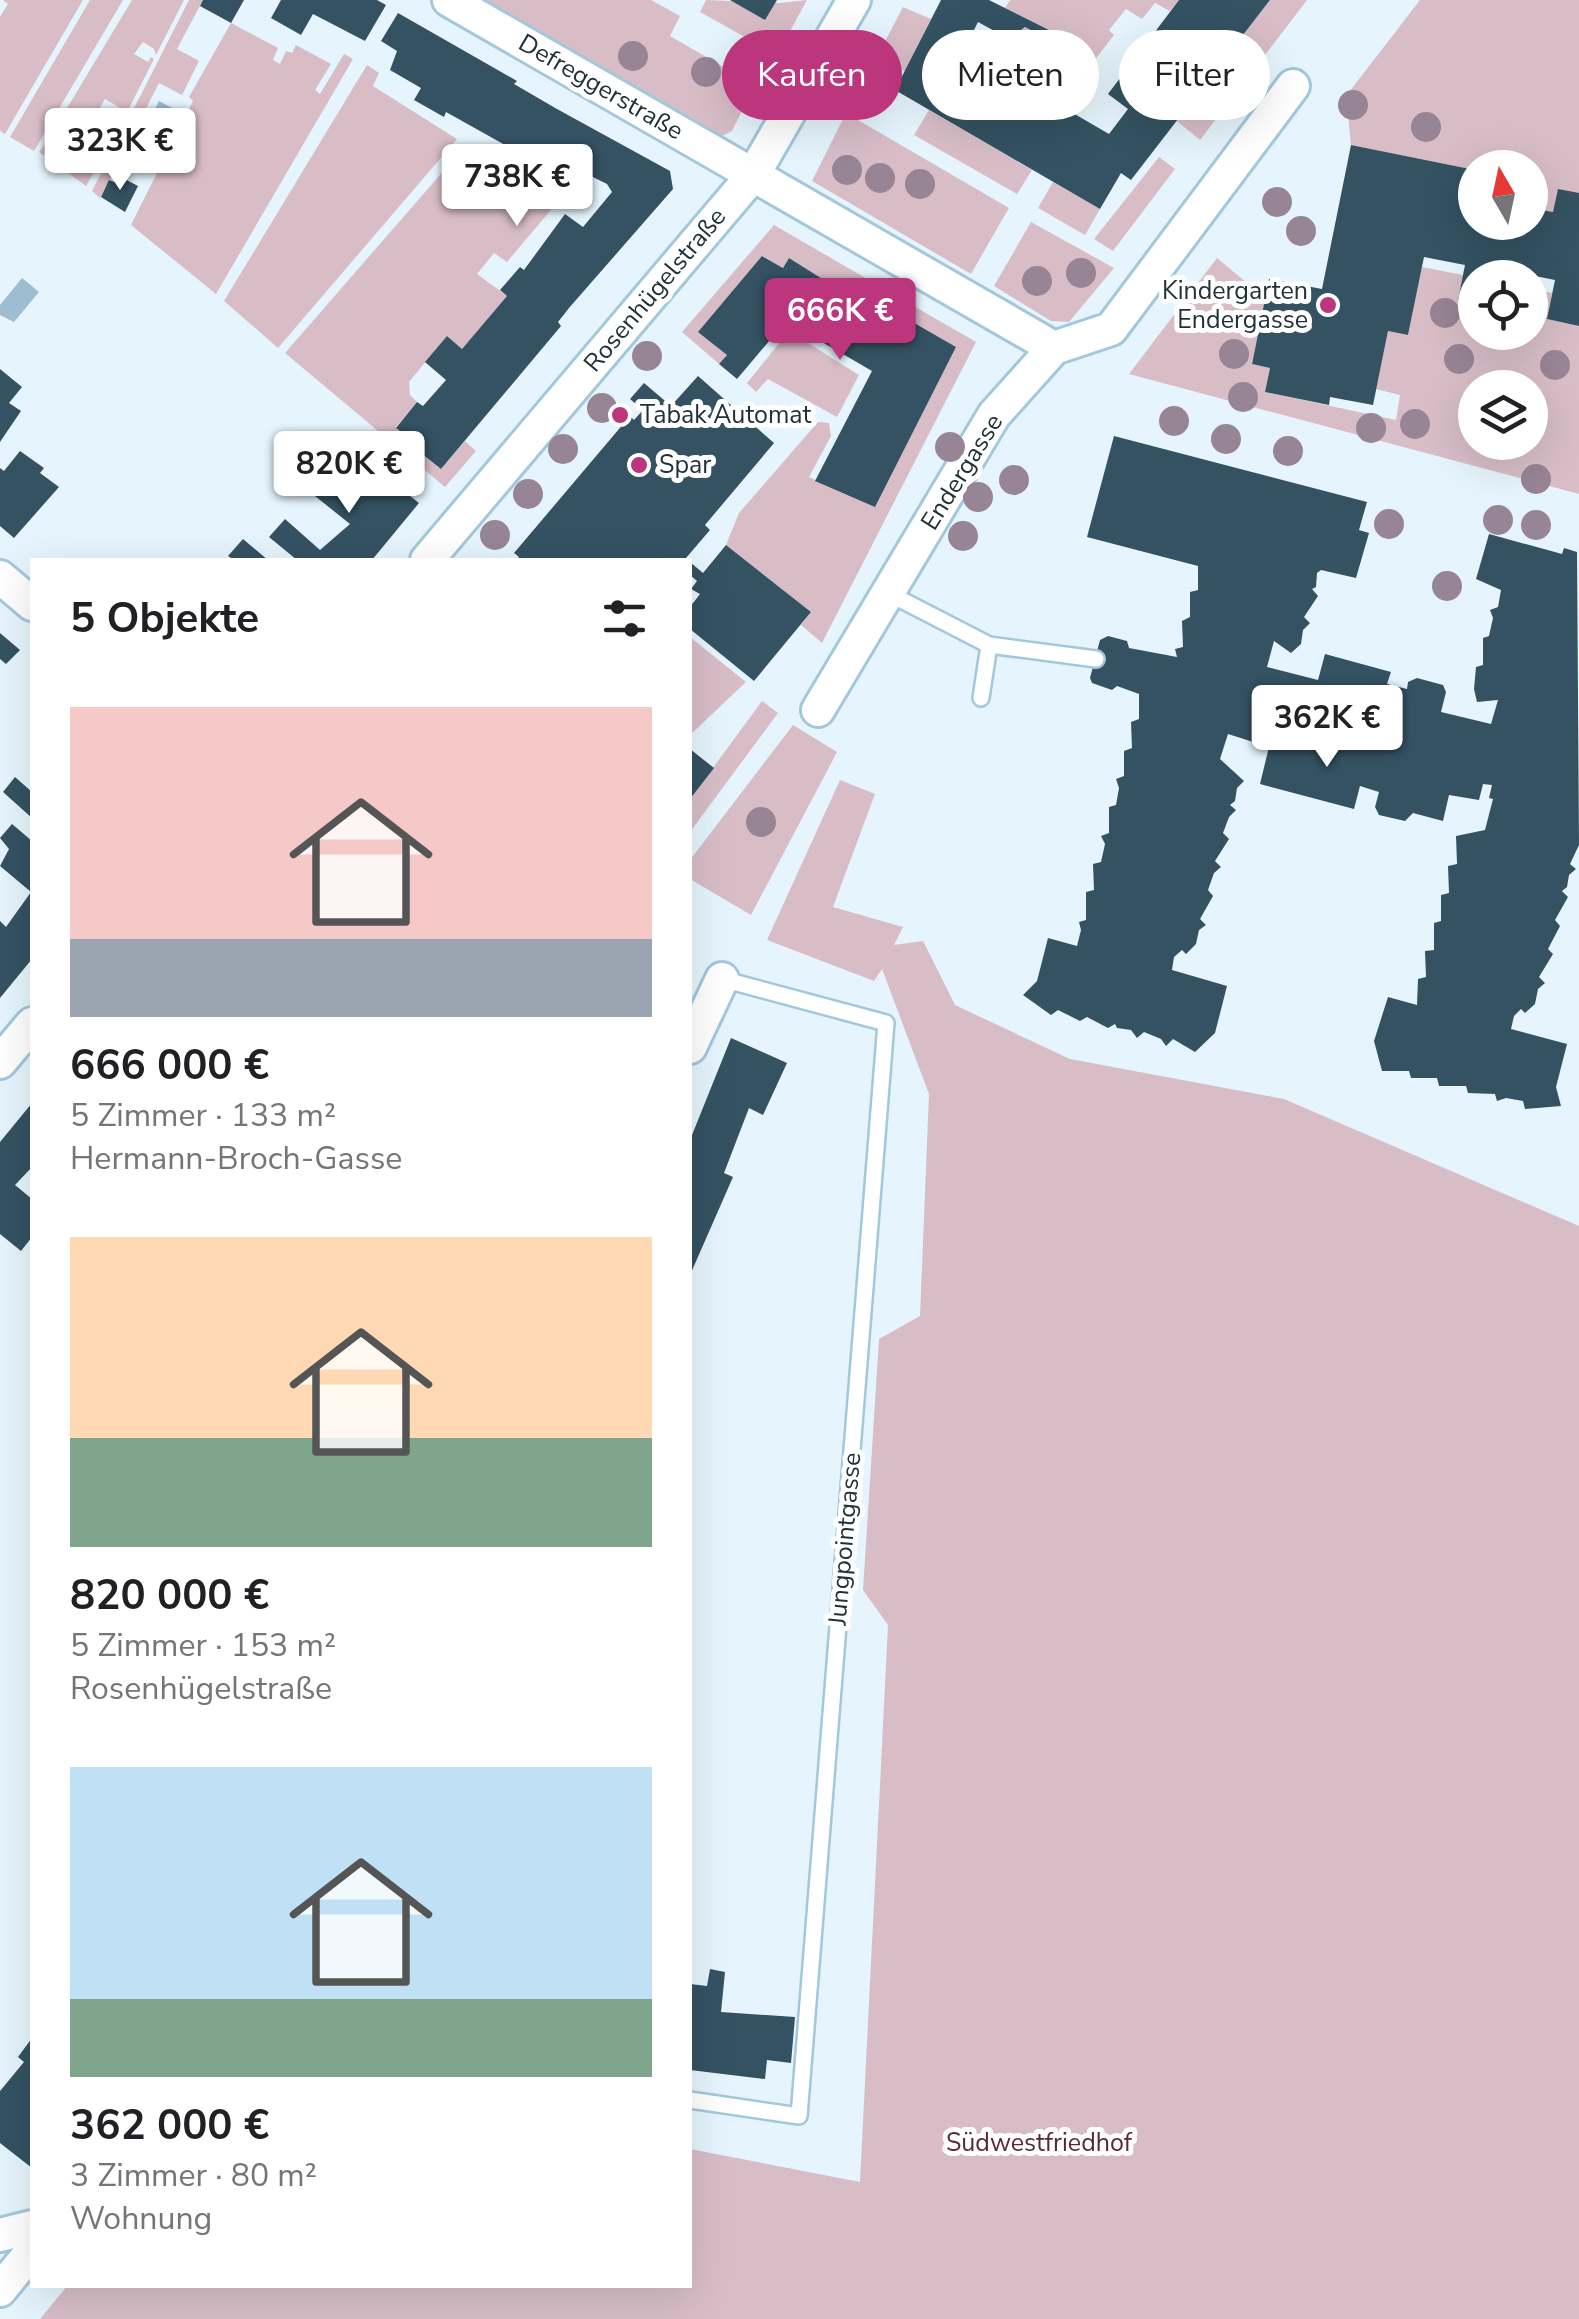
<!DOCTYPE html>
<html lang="de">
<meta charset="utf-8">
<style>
:root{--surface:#fff;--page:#f6f6f6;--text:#202124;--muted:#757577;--accent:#bb367c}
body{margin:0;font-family:"Nunito Sans",sans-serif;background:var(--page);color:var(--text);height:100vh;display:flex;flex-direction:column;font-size:38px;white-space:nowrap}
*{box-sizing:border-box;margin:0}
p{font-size:32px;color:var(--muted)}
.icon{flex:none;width:55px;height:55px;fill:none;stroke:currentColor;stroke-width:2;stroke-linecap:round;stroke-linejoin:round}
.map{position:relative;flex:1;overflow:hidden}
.drawer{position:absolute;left:30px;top:558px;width:662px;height:1730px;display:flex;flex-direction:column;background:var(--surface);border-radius:0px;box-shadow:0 10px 40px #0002}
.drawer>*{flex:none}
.guide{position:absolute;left:722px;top:30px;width:705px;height:90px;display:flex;gap:20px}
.needle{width:65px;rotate:351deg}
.fabs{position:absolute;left:1458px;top:150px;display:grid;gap:20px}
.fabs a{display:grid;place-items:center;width:90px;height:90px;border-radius:50%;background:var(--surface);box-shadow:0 10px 40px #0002;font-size:50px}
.price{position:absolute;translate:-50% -85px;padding:0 22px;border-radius:10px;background:#fff;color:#222;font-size:32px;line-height:65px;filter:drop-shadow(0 2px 5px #0008)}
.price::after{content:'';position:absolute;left:50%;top:60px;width:30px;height:22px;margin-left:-15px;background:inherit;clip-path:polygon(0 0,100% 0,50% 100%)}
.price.current{background:var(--accent);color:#fff}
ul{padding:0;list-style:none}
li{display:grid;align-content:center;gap:20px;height:530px;padding:0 40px}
li span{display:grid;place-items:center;height:310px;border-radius:0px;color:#555}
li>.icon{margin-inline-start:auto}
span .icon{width:180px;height:180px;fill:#fffc;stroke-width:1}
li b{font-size:42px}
h2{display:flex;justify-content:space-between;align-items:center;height:120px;padding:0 40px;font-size:42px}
.pill{padding:0 35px;border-radius:45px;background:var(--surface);box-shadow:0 10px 40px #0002;font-size:35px;line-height:90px}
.pill.current{background:var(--accent);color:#fff}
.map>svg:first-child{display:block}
</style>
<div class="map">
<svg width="1579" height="2319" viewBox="0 0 1579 2319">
<rect width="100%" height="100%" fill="#e6f5fd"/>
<path fill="#d8bdc7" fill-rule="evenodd" d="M3,0H83L5,134L0,131V17L8,4Z
M90,0H123L34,151L10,137Z
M132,0H184L156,55L154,49L143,42L134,54L148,62L151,57L154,59L127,112L105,99L98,111L107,118L113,110L125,118L86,186L39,152L45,144L67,157L76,142L55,128Z
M189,0H203L177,49L199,61L182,95L159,83L100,198L92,191Z
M476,0H651L680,16L670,36L755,85L732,131L716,139Z
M706,0L779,3L807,0L777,55L700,12Z
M1010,0H1179L1170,11L1155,3L1142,19L1126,9L1109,30L1114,35L1080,79L1072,80L1007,42L1025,27L1049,39L1053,32L1005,8Z
M1270,0H1307L1200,140L1177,121Z
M1420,0H1579V193L1553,212L1530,208V168L1475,170L1351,145L1346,96Z
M903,7L931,19L905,71L877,57Z
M231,23L278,48L273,60L280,64L286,51L292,53L296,45L331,64L315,90L320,94L344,54L353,59L216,294L131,225L193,101L189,97Z
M367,65L379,73L373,86L457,139L278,348L224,301Z
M929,110L1032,170L1017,194L914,135Z
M846,113L1009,208L971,274L812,181Z
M466,145L554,195L555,205L507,262L494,253L477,274L507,296L462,349L447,336L409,382L410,395L417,402L396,427L407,436V443L441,469L465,441L476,451L445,487L285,353Z
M1159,157L1175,169L1113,251L1094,239Z
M1053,182L1100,209L1085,235L1038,208Z
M1031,222L1114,268L1069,322L1051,321L994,286Z
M774,225L976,342L822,643L801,625L811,612L726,545L739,513L818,422L829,423L831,436L809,477L875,506L956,347L844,283L840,290L789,258L783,268L763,256L699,331L727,355L719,364L682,332Z
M1217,258L1265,298L1252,364L1270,368L1265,392L1396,420L1400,395L1376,389L1388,331L1408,335L1422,267L1463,275L1458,300L1475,304V332H1530V289L1552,293L1547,319L1579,326V494L1129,374ZM1475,388H1530V442H1475Z
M789,331L859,375L837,417L768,379L756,392L747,383Z
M690,637L746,682L690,735Z
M762,701L778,713L690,832V799Z
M793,725L837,752L751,915L690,879V860Z
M840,780L875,794L833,907L903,927L894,945L923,941L955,1005L1070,1059L1284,1099L1579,1226V2319H40L68,2285H690V2149L860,2182L888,1625L863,1590L879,1339L920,1316L929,1094L882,969L874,981L767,940Z"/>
<path fill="#9cbed0" d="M159,101L178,111L159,149L146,151L140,139Z
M22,278L39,292L14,322L0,315V305Z"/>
<path fill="#345262" d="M203,0H244L231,23L200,6Z
M281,0H377L386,5L365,41L313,14L301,35L271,18Z
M730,0H777L765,20Z
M941,0H989L1053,32L1049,40L1025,27L1009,39L978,22L964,50L1109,134L1128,109L1108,94L1179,0H1270L1131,180L1121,173L1100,209L895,90Z
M398,13L517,81L514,84L557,109L670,171L673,189L569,308L558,322L561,326L441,469L407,442V436L396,428L417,402L423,406L446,380L425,362L447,336L462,349L507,296L500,290L520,267L524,270L565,214L583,227L612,192L607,184L542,152L531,169L501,151L505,145L446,112L444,117L414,100L421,88L390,70L397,51L381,41Z
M55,128L77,141L67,157L45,144Z
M1351,145L1475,170V222H1530V208L1553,212L1558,189L1579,193V326L1547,319L1555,280L1520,273L1519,278H1475V304L1458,300L1465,265L1424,257L1408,335L1388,331L1373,405L1330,397L1329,405L1265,392L1270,368L1252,364L1269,279L1322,289Z
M117,175L138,186L125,212L101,197L109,180L114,182Z
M762,256L783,268L789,258L840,290L843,282L956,347L875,507L815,481L872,371L786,321L737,379L719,364L727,355L698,332Z
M0,369L22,387L9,403L21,411L0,442Z
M698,376L774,443L705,525L710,530L686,558L688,560H516L519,557L514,553L630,416L634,420L643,410L630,399L644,383L671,406Z
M1114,436L1367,502L1359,530L1369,533L1356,578L1321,570L1317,573L1316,587L1312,589L1318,596L1304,617L1310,623L1303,630L1301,644L1291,653L1274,641L1267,667L1318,680L1325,654L1391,672L1387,684L1407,689L1408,682L1417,678L1443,685L1446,692L1441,712L1491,724L1498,700L1477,702L1474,689L1476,667L1483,665V638L1489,636L1493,618L1490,610L1498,607L1501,590L1476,579L1489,534L1562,554L1564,548L1577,552L1579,845L1570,864L1576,869L1569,875L1567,887L1562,891L1568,897L1555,920L1560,926L1548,949L1553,954L1539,977L1545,983L1538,989L1535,1004L1525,1013L1521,1009L1514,1016L1511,1029L1567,1044L1556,1087L1561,1106L1525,1109L1523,1101L1506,1098L1497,1101L1495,1094L1468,1093L1466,1086H1439L1437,1078H1411L1409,1071H1382L1374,1041L1388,997L1417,1005L1418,979L1426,977L1425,951L1434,950V923L1441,921V895L1449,893L1448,866L1457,864L1456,836L1485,830L1493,799L1489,798L1492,785L1483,784L1479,800L1449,795L1443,821L1413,813L1405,821L1379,815L1375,807L1379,792L1360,786L1354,809L1260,784L1269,747L1228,734L1220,759L1244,781L1237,788L1235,801L1230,805L1236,810L1229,817L1223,833L1229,839L1215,861L1221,867L1214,873L1208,890L1213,896L1200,919L1206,925L1199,930L1196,944L1186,954L1182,950L1174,957L1172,970L1227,986L1215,1033L1195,1052L1173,1039L1166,1046L1161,1039L1144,1032L1137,1038L1131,1030L1117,1028L1115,1024L1108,1028L1087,1017L1080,1021L1058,1010L1051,1015L1023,995L1037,981L1048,938L1077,946L1081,930L1079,922L1086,920V892L1094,890L1093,864L1101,862L1105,844L1101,836L1109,833V807L1116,805L1119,788L1116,779L1124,776V751L1132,748L1131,722L1139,719V694L1117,686L1112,690L1092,683L1090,678L1100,640L1108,636L1127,641L1129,648L1177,657L1175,649L1183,647L1182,621L1190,617V592L1198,590V566L1087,537Z
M20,451L44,468L40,473L59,487L14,538L0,526V468L4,471Z
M325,455L374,495L387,478L419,503L372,560H297L269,537L285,519L320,550L350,524L300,484Z
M243,539L268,560H234L228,556Z
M726,545L811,612L754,681L690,629V607L700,594L691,589L697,581L690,575V562L703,573Z
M0,633L20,650L6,664L0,659Z
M690,749L714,768L690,799Z
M15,777L32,792V818L3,792Z
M12,824L32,841V959L0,998V921L6,927L31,892L0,866L9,849L0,838Z
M731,1038L787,1063L763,1115L749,1108L724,1173L733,1177L690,1275V1140Z
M32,1103V1167L15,1185L32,1199V1237L21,1251L0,1234V1142Z
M710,1969L725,1972L721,2012L795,2017L791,2063L767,2060L765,2079L690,2070V1984L707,1986Z
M32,2038V2168L0,2143V2091L24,2062L18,2057Z"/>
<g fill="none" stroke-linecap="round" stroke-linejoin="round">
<defs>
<path id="service" d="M888,593L989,645L981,698
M989,645L1096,659
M690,2100L799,2116L886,1023L722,979"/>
<path id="minor" d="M449,0L1054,348
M427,560L753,175L854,0
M0,577L32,604
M818,710L994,415L1054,348L1111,329L1293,86
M690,1047L722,979
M0,1062L32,1024
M0,2235L32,2227
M0,2290L32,2251"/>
</defs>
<use href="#service" stroke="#a3c8dc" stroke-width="20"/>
<use href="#minor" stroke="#a3c8dc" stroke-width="38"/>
<use href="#service" stroke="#fff" stroke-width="15"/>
<use href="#minor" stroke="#fff" stroke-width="32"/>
</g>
<g fill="#978494">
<circle cx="633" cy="56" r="15"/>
<circle cx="706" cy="72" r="15"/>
<circle cx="1353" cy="105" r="15"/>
<circle cx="1426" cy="127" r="15"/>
<circle cx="847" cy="170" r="15"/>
<circle cx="880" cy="178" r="15"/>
<circle cx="920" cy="184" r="15"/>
<circle cx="1277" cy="202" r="15"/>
<circle cx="1301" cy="231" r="15"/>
<circle cx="1081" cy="273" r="15"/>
<circle cx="1037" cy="281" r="15"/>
<circle cx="1445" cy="313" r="15"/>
<circle cx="1234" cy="354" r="15"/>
<circle cx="647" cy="356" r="15"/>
<circle cx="1459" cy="359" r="15"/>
<circle cx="1555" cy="365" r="15"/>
<circle cx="1243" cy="397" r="15"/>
<circle cx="602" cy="408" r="15"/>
<circle cx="1174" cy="421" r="15"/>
<circle cx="1415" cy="424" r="15"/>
<circle cx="1371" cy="428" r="15"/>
<circle cx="1226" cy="439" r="15"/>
<circle cx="950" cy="447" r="15"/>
<circle cx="563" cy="449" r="15"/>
<circle cx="1288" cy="451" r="15"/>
<circle cx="1536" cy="479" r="15"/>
<circle cx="1014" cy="480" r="15"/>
<circle cx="528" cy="494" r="15"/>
<circle cx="978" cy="497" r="15"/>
<circle cx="1498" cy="520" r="15"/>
<circle cx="1389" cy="524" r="15"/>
<circle cx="1536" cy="525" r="15"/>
<circle cx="495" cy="535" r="15"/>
<circle cx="963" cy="536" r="15"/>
<circle cx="1447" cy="586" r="15"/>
<circle cx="761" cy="822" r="15"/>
</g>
<g fill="#bb367c" stroke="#fff" stroke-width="4">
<circle cx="1328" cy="305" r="10"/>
<circle cx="620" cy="415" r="10"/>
<circle cx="639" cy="465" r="10"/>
</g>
<g text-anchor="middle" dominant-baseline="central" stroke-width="10" stroke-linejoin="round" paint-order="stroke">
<g font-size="25" fill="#223038" stroke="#fff">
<text transform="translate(601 87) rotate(30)">Defreggerstraße</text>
<text transform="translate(655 290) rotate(-50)">Rosenhügelstraße</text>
<text transform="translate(962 472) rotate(-58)">Endergasse</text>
<text transform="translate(845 1539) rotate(-85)">Jungpointgasse</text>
</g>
<g font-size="25" fill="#223038" stroke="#fff" text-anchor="start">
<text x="1308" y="291" text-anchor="end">Kindergarten<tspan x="1308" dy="29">Endergasse</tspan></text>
<text x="640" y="415">Tabak Automat</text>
<text x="659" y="465">Spar</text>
</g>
<g font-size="25" fill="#57283e" stroke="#fff">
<text x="1039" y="2143">Südwestfriedhof</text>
</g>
</g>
</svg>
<div class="fabs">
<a><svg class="needle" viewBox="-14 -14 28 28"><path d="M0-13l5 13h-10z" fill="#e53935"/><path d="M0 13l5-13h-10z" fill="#757577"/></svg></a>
<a><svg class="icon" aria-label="locate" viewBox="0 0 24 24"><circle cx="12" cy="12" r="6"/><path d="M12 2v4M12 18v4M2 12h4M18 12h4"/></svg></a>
<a><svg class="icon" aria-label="layers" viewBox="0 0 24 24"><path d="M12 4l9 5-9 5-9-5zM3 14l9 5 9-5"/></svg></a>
</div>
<b class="price" style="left:120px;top:193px">323K €</b>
<b class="price" style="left:517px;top:229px">738K €</b>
<b class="price current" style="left:840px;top:363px">666K €</b>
<b class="price" style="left:349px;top:516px">820K €</b>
<b class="price" style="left:1327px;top:770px">362K €</b>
<div class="guide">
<a class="pill current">Kaufen</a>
<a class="pill">Mieten</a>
<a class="pill">Filter</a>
</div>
<section class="drawer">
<h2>5 Objekte<svg class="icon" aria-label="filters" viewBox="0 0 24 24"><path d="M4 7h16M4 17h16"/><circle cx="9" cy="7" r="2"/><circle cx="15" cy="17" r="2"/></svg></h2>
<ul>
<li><span style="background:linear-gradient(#f6c9c9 75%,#9aa5b1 0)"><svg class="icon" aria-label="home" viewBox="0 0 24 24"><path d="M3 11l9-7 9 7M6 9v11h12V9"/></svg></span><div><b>666 000 €</b><p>5 Zimmer · 133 m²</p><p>Hermann-Broch-Gasse</p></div></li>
<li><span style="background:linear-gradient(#ffd9b3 65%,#7fa58c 0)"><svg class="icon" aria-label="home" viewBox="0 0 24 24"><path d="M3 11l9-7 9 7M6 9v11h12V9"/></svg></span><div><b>820 000 €</b><p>5 Zimmer · 153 m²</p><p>Rosenhügelstraße</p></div></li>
<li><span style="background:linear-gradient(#bfe0f5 75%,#7fa58c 0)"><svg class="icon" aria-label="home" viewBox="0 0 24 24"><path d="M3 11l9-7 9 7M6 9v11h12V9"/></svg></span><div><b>362 000 €</b><p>3 Zimmer · 80 m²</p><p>Wohnung</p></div></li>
</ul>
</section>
</div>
